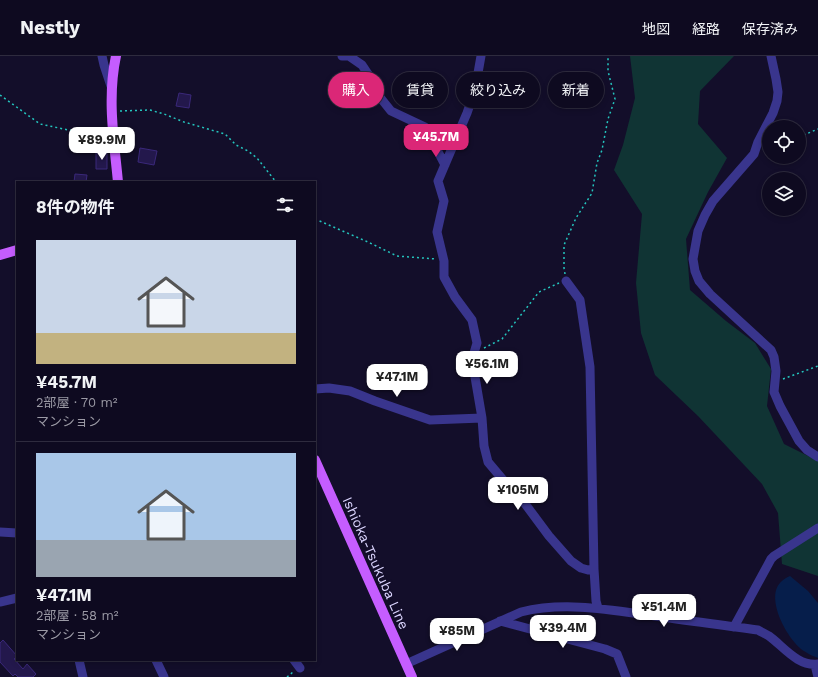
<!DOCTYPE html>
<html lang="ja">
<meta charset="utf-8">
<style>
:root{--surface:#0e0a20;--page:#1c182d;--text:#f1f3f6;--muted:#9b9aa5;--line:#2e2b3e;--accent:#db2777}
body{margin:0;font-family:"Work Sans","Noto Sans JP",sans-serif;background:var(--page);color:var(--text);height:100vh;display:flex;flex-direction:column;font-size:15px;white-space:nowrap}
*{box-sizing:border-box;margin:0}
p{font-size:13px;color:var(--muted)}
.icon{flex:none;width:22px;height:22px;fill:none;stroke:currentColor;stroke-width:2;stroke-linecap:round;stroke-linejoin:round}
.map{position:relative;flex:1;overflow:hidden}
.sheet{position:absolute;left:16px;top:125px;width:300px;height:480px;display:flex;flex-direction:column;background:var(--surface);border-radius:0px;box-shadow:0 2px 6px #0003,0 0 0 1px var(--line)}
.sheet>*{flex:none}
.guide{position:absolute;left:328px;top:16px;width:380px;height:36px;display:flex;gap:8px}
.fabs{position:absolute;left:762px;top:64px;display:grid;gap:8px}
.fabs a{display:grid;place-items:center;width:44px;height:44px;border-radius:50%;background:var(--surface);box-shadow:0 2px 6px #0003,0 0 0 1px var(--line);font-size:20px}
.price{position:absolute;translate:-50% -34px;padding:0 9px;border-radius:8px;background:#fff;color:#222;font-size:13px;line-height:26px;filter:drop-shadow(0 1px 2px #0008)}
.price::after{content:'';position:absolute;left:50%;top:24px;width:12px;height:9px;margin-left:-6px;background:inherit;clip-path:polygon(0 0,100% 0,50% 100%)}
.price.on{background:var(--accent);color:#fff}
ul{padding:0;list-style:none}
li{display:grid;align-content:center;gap:8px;height:212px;padding:0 20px}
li+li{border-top:1px solid var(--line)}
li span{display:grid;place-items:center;height:124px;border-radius:0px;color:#555}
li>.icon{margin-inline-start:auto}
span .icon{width:72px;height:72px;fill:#fffc;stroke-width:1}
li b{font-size:17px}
h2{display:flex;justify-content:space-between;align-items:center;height:48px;padding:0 20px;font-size:17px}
.pill{padding:0 14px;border-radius:18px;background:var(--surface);box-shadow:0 2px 6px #0003,0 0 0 1px var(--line);font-size:14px;line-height:36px}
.pill.on{background:var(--accent);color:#fff}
header{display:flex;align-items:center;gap:24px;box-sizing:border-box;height:56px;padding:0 20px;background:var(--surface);border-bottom:1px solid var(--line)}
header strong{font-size:19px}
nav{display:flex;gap:22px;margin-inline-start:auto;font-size:14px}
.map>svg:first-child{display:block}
</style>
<header>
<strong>Nestly</strong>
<nav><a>地図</a><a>経路</a><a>保存済み</a></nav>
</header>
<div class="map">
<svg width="818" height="621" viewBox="0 0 818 621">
<rect width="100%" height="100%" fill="#130e2a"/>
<path fill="#103434" d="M630,0H734L700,35L698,68L727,102L708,136L686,183L690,234L726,265L755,287L771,313L767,350L784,388L818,405V520L782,508L778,457L762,428L698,360L655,319L641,277L636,227L642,158L614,114L623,89L635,42Z"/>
<path fill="#061e4b" d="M790,520L808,535L818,547V602C813,600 808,598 804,595C788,585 763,540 782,525C784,523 787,521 790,520Z"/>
<path fill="#23184c" stroke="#3a287a" d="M179,37L191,39L189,52L176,50Z
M140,92L157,95L154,109L138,106Z
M96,97H107V113H96Z
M75,118L87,119L86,126H74Z
M3,584L17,600L14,603L23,613L27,608L36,618L33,621H18L15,618L13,620L0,606V587Z"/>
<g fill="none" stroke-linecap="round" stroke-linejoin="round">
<path stroke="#24c5be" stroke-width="1.5" stroke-dasharray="2 3" stroke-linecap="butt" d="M0,39L40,68L78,76L105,84
M120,55L150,54L164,58L184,66L225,78L236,89L248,95L257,102L276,126
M799,81L818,73
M763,94L769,92
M315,163L368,186L397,200L436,203
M565,218L564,212V189L576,162L592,137L597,107L602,94L608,63L615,43L608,15V0
M484,292L502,283L539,236L559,227
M783,323L818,310
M287,621L293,616"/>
<path stroke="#39358d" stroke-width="9" d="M102,0L104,9L111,30
M342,0H349L362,9L372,24L375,35L391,55L425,71L445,109
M481,0L475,34L467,57L438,125L444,145L437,176L444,205V221L455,241L472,264L477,287L474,297L475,321L482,362L484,390L488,406L504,425L520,441L549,480L571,505L581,512L588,514L594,513
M771,0L776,23L778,36L777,45L773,57L758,86L754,98L713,145L705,159L698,175L693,203L695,215L699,225L710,238L771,294L774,301L776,315L774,336L780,350L799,385L807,394L818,401
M566,225L580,244L590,311L594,513L596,545L598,552
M315,333L329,332L350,335L375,345L430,364L482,362
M0,476L17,477
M0,546L17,542
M500,565L605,593L617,598L626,621
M734,571L771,503L774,500L818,472
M79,604L83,621
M156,604L164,621
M294,604L300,612
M406,608L521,556C565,545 611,554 655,560C689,565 723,569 758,574C761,576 766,578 769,580C783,590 798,611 818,608
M815,609L818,621"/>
<path stroke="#c55dff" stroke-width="10" d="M116,0C107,42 114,84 118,126
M0,199L17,194
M315,404L412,621"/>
</g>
<g text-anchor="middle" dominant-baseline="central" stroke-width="4" stroke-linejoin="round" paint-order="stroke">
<g font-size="14" fill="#dcd6ff" stroke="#130e2a">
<text transform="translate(376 507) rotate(66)">Ishioka-Tsukuba Line</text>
</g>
</g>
</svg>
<div class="fabs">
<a><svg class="icon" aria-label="locate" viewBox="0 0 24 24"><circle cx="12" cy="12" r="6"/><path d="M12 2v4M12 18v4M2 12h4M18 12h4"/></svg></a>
<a><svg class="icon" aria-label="layers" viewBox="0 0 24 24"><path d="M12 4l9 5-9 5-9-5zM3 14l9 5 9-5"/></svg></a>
</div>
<b class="price on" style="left:436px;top:102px">¥45.7M</b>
<b class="price" style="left:102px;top:105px">¥89.9M</b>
<b class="price" style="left:487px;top:329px">¥56.1M</b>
<b class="price" style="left:397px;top:342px">¥47.1M</b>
<b class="price" style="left:518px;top:455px">¥105M</b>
<b class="price" style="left:664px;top:572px">¥51.4M</b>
<b class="price" style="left:563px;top:593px">¥39.4M</b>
<b class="price" style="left:457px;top:596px">¥85M</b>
<div class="guide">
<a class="pill on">購入</a>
<a class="pill">賃貸</a>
<a class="pill">絞り込み</a>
<a class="pill">新着</a>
</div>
<section class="sheet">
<h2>8件の物件<svg class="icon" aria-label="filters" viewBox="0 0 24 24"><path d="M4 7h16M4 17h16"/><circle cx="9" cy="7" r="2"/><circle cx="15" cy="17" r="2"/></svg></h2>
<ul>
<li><span style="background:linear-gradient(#c9d6e8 75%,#c2b280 0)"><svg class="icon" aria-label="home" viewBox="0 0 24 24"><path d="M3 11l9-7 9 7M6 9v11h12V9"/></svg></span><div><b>¥45.7M</b><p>2部屋 · 70 m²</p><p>マンション</p></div></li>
<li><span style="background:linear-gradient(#a9c7e8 70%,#9aa5b1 0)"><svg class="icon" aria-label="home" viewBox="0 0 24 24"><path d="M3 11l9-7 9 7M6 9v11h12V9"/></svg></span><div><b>¥47.1M</b><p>2部屋 · 58 m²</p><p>マンション</p></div></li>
</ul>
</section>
</div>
